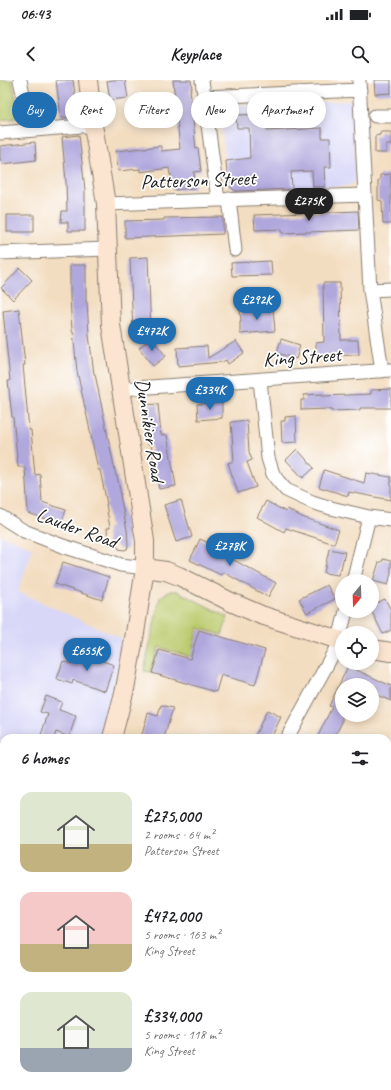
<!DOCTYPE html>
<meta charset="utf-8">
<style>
:root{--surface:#fff;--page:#f6f6f6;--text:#202124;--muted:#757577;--accent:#1f6fb2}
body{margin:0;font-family:Caveat,sans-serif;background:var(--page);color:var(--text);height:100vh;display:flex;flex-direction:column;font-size:15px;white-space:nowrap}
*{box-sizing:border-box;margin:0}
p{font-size:13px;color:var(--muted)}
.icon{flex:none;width:22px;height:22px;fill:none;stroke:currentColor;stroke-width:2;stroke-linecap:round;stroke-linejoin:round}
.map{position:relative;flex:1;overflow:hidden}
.drawer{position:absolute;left:0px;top:654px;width:391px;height:356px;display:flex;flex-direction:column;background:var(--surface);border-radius:12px 12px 0 0;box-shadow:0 2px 10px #0003}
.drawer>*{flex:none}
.top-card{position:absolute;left:12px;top:12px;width:367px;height:36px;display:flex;gap:8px}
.needle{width:26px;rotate:199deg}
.buttons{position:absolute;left:335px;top:494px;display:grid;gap:8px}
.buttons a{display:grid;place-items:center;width:44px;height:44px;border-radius:50%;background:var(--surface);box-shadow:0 2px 10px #0003;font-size:20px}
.price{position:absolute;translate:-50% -34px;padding:0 9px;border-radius:14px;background:var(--accent);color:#fff;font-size:13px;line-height:26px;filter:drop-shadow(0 1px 2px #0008)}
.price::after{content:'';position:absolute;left:50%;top:24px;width:12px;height:9px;margin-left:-6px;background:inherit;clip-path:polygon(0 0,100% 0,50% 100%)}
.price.selected{background:#222;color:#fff}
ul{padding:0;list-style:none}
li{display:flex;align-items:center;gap:12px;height:100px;padding:0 20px}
li span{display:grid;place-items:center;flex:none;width:112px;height:80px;border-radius:12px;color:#555}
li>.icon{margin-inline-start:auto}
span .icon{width:48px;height:48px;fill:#fffc;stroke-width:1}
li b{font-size:17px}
h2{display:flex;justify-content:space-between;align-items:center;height:48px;padding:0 20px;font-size:17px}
.tag{padding:0 14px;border-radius:18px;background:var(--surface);box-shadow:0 2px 10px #0003;font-size:14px;line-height:36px}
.tag.selected{background:var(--accent);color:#fff}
.status{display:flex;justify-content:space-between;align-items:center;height:28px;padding:0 20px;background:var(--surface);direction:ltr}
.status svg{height:11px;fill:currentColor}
header{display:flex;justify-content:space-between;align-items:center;height:52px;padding:0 20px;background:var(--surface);font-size:18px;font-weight:600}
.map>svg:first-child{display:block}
</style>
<div class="status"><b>06:43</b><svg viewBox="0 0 49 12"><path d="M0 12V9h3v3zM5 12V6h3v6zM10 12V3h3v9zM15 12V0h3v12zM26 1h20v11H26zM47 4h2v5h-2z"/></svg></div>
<header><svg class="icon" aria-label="back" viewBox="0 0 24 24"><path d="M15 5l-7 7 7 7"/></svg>Keyplace<svg class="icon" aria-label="search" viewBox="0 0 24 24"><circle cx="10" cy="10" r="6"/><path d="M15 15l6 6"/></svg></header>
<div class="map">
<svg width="391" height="1010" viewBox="0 0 391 1010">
<rect width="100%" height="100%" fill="#fff"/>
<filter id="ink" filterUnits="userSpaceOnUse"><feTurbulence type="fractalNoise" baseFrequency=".025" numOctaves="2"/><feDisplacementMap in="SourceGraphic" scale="8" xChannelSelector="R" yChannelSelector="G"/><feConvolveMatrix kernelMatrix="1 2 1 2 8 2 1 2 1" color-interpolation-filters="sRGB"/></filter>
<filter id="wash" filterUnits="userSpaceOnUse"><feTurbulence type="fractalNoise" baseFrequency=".012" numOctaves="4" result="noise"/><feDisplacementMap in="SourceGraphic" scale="16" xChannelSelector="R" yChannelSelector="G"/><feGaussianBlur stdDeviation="0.9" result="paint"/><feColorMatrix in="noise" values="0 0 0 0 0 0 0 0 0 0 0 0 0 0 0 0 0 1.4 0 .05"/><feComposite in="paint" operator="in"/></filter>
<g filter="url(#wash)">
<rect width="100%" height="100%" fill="#f3ddc0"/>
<path fill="#d8d7f8" d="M349,21L352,23L356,98L354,103L348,106L235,112L228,105L220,29L222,26Z
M0,455L33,468L18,512L123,559L104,658H4V851L0,856Z"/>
<path fill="#bccb6e" stroke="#6c7445" d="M0,0H12L20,38L0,40Z
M170,511H177L228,537L222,555L198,548L193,567L207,572L204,581L159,567L151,592L144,591L160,517Z"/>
<g id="blocks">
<path fill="#b0a8dd" d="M56,0H73L78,36L61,38Z
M113,0H125L128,18L110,20L107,1Z
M173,0H191L192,9H190L196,69L198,68L201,91L194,92L195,108L173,110L171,94L170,95L169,88L140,92V89L118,91L116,71L161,66V71L180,69Z
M374,0H391V13L375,14Z
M267,34V51L322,48V58H330L331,87H324L325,107H313L312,91L291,92L292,109L235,111L228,105L226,81L250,78L249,48H237L236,35Z
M380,52H391V65H386V73H375V56L380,55Z
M79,55L85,110V151H68V142H61L62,131H67L66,102L62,57Z
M35,62L36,80L2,84L0,78V66Z
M391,94V144H383L382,121L378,120V100H380V95Z
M358,131L359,150L282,153V149L255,150L254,135Z
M7,135H34V152H7Z
M223,137V154L125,158V141L164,140V138Z
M148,177L151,252L133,253L130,178Z
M271,181L272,195L232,196L231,183Z
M70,185H86V222H87L89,255L94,294H95L116,396H117L121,415H120L127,450L128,466L127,469L124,470L119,469L116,464H108L107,448H110L106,424H107L100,390H98L89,346L77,291L73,251H72L70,218Z
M20,188L32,200L13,220L1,208Z
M323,203H340L341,260H358L359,275L316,276V263L324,262Z
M273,228L275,251L240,254V241H241L240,230Z
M19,229L25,285H23L29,350H31L35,395L40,394L42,422L66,430L61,444L28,433L25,387H18L13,337H12L8,301H10L3,231Z
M151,258L166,276L153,286L139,268Z
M281,259L300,265L296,279L277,273Z
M236,261L244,273L228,284L226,280L222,282L178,286L177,268L207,266L208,278Z
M391,309V328H360V330L331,331V329L301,330V320H304V315L323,314V316L371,314V310Z
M222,323V338L198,340L197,324Z
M158,324L161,355H167L176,406L159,409L151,365H148L143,325Z
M296,336L297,362L282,363L281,341H285V337Z
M247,340L249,372L252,380L247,382L256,407L238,413L228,383L234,381L231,342Z
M297,369L314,388L303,398L286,380Z
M324,390L364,403L366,393L391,397V420L349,412L348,416L319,407Z
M181,420L192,457L176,462L164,425Z
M266,421L286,432L287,429L302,437L339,450L334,464L286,448L284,452L257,437Z
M200,459L232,474L230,478L276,503L268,517L223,492L221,495L190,480Z
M329,469L345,472L341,489H340L338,495L324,493Z
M383,479L391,481V493L388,505L373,501L379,482H382Z
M63,482L109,497L102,520L55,504Z
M327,505L335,519L307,533L299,519Z
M385,519L391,530V550L383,554L372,532V525Z
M199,550L265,570L255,605L221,595L216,612L152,593L159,570L190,579Z
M77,572L114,585L105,611L73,600L72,604L57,599L63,581L72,584Z
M348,586L391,606V621L372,613V605H342V642L334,658H317L332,627L329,626Z
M46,616L62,622L59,630L76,636L69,657L56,652L54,658H40L48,634L40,632Z
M161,625L173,628L164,658H141L148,633L158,636Z
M267,630L281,637L271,658H254Z"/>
</g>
</g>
<g filter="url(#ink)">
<use href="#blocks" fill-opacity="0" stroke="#887c6e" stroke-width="1"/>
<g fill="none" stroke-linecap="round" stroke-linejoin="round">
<defs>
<path id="street" d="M20,0L31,50
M202,0L218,120
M359,0L370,210L382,291
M204,17L360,10
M375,36H391
M0,53L93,45
M229,119L235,170
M106,124L364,115
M0,173L107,169
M370,210L391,209
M260,300L268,378L273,394L278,401L286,410L312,422L331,428L369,437L391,440
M121,309L391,290
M0,436L24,451L63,466L121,485L145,488
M353,501L369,437
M287,658L336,568L339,560L346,531
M387,823L391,825
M387,980L391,982"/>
<path id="secondary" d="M88,0L93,45L106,124L111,245L145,461V488L135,553L125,609L112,658
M145,488L166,491L179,496L231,522L261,535L342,561
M372,569L391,572
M0,868L4,863"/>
</defs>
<use href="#street" stroke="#887c6e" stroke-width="15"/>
<use href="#secondary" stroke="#887c6e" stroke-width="20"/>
<use href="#street" stroke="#fff" stroke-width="13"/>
<use href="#secondary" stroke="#fce5d0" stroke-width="18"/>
</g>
</g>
<g text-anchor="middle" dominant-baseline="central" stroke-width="3.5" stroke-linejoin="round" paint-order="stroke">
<g font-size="20" fill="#1c1c1c" stroke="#fff">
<text transform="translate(198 100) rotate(-2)">Patterson Street</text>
<text transform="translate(302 277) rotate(-4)">King Street</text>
<text transform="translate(150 350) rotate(81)">Dunnikier Road</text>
<text transform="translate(77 448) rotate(20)">Lauder Road</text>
</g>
</g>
</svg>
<div class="buttons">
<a><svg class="needle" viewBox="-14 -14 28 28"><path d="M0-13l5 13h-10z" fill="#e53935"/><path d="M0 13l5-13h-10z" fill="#757577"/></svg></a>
<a><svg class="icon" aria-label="locate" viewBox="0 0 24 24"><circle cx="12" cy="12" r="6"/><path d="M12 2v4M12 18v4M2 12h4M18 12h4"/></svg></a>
<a><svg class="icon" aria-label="layers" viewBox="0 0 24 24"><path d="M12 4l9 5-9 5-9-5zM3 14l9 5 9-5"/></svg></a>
</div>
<b class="price selected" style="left:309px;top:142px">£275K</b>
<b class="price" style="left:257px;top:241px">£292K</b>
<b class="price" style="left:152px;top:272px">£472K</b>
<b class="price" style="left:210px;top:331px">£334K</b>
<b class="price" style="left:230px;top:487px">£278K</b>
<b class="price" style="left:87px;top:592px">£655K</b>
<div class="top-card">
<a class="tag selected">Buy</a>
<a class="tag">Rent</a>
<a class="tag">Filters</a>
<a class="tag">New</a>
<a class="tag">Apartment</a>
</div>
<section class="drawer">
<h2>6 homes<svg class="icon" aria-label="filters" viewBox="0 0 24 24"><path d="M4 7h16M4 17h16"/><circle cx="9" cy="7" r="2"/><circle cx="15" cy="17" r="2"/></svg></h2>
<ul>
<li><span style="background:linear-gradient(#dfe7d0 65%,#c2b280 0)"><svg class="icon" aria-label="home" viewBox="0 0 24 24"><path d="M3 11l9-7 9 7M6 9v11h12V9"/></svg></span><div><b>£275,000</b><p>2 rooms · 64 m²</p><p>Patterson Street</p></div></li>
<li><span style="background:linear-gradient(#f6c9c9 65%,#c2b280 0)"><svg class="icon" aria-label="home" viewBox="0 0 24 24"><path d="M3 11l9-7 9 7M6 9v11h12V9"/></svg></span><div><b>£472,000</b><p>5 rooms · 163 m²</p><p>King Street</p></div></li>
<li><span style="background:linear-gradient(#dfe7d0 70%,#9aa5b1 0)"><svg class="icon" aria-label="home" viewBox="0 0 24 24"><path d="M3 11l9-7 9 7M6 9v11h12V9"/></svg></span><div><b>£334,000</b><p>5 rooms · 118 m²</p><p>King Street</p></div></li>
</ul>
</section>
</div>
